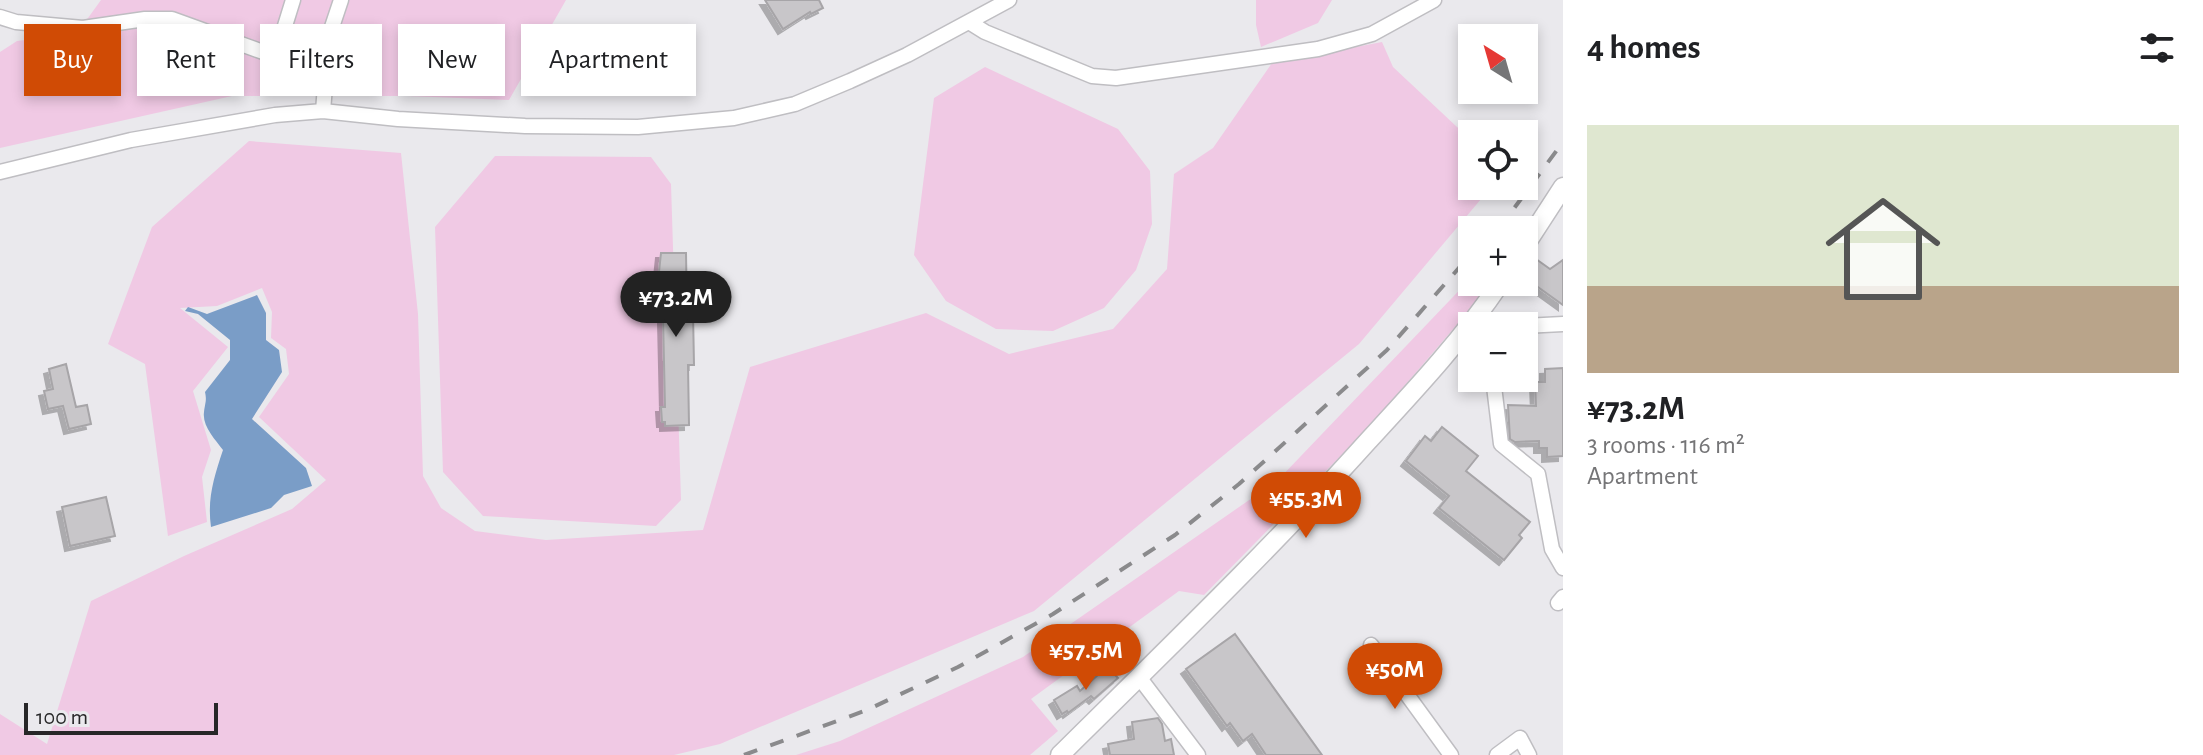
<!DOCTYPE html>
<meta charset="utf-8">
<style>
:root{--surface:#fff;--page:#f6f6f6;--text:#202124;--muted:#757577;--accent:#d04b05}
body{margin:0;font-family:"Alegreya Sans",sans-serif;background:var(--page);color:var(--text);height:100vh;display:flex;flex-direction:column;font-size:30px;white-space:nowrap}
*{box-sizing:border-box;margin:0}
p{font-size:26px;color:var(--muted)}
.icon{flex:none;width:44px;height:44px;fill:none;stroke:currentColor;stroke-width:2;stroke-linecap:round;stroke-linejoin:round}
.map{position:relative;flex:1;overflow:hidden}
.drawer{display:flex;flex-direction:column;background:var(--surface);width:640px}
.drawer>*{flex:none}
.guide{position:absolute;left:24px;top:24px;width:760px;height:72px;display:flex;gap:16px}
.needle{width:52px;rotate:323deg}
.buttons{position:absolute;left:1458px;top:24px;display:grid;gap:16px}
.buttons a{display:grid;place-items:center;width:80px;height:80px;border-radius:0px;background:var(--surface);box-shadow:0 4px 12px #0003;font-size:40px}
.scale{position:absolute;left:24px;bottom:20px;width:194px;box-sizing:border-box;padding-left:8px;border:4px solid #272728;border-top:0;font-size:22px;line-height:28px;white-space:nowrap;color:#272728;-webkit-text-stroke:6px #eae9ed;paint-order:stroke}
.price{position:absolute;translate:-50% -68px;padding:0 18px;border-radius:28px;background:var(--accent);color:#fff;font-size:26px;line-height:52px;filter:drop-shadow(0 2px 4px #0008)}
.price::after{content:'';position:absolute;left:50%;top:48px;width:24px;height:18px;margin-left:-12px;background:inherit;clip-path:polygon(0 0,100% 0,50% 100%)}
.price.selected{background:#222;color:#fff}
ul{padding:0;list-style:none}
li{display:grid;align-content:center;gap:16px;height:424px;padding:0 24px}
li span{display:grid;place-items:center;height:248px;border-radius:0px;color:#555}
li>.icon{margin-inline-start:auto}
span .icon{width:144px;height:144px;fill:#fffc;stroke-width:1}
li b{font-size:34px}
h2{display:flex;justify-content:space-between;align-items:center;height:96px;padding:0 24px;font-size:34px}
.pill{padding:0 28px;border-radius:0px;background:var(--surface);box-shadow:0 4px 12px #0003;font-size:28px;line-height:72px}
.pill.selected{background:var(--accent);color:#fff}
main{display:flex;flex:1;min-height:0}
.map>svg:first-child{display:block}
</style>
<main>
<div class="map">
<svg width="1563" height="755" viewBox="0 0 1563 755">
<defs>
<filter id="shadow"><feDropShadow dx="-5" dy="5" stdDeviation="0" flood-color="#0004"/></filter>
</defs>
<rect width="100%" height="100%" fill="#eae9ed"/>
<path fill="#f0c9e4" d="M101,0H566L509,100L407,96H232L0,148V52L17,41L65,35L88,18Z
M1256,0H1332L1318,23L1261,47L1256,25Z
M1382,42L1393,67L1472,141V186H1492L1359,344L1034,611L720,744L674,755H0V714L47,744L91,601L184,556L292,509L326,480L259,417L289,374L286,349L271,338L272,312L262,288L217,306L180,308L228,347L193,391L211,450L202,477L207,522L168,536L145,364L108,344L152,227L249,141L401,153L418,314L423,476L441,508L475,531L546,540L703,530L750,367L926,313L1009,354L1113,329L1167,269L1174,174L1213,148L1272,63Z
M985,67L1118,129L1150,171L1152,224L1136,270L1104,308L1053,331L996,329L946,301L914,255L934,98Z
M495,156L651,157L671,184L681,500L656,526L483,516L443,472L435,227Z
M1472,277V282H1480L1485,292L1370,426L1204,595L1179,591L1031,699L1058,731L1030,755H796L840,741L1023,657L1278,480Z"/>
<path fill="#7a9dc7" d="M257,295L266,313V340L279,350L282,372L252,419L306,468L312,486L284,495L271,508L211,527C207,499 214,477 223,450C215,439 202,426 204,412C205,403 207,401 205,392L230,360V340L198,314L185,311L188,307L207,314Z"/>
<path fill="#c8c6c9" stroke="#a7a5a8" stroke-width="2" filter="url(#shadow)" d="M765,0H819L823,8L811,14L810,12L783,29Z
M661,253H686L687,313H693L694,365H688L689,425L665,426V422H662L661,407H665L662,272H659Z
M1536,259L1550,269L1563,260V305L1524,277Z
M66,364L76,407L87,405L91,424L69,429L63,406L48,409L44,391L53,389L49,369Z
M1563,368V456L1547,457V448H1539V441L1515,442L1510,439L1508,405L1536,406L1535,382H1545V369Z
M1442,427L1478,456L1466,471L1530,522L1519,535L1522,538L1504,560L1439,508L1449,496L1406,461L1425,436L1431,441Z
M106,497L115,536L70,546L62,507Z
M1235,634L1322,755H1266L1252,734L1243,741L1230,723L1227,726L1186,669Z
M1107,667L1118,678L1094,699L1091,696L1068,713L1067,711L1062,714L1054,700L1077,686L1080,691Z
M1158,718L1162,724L1165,741L1171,739L1174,755H1110L1108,744L1134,739L1132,722Z"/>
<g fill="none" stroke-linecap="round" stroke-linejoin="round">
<path stroke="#c3c2c6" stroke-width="14" stroke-dasharray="14 7" stroke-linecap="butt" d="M287,57L349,70"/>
<defs>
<path id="minor" d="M0,17L16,22L83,28L145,19H172L263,52L280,42L293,0
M969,22L985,32L1092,76L1116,78L1318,49L1372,34L1434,0
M323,111L329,36L341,0
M0,172L131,140L275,115L323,111L398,119L525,126L638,127L734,118L795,104L850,81L907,55L1009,0
M1477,318L1496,326
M1524,326L1563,324
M1493,378L1501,444L1538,474L1552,549L1563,568
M1558,603L1563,597
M1371,645L1451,755
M1139,677L1198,755
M1497,755L1520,738L1529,755"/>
<path id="major" d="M1524,247L1563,187
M1060,755C1164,652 1270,550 1368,441C1415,390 1462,340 1501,282"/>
</defs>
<use href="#minor" stroke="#bfbec2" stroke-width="17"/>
<use href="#major" stroke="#bfbec2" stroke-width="21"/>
<use href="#minor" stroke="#fff" stroke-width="14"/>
<use href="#major" stroke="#fff" stroke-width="18"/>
<path stroke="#8a8a8c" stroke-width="4" stroke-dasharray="14 14" stroke-linecap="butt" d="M1498,230L1563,142
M744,755L867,710L958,667L1053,614L1175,535L1239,484L1387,350L1472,253"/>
</g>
</svg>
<div class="buttons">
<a><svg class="needle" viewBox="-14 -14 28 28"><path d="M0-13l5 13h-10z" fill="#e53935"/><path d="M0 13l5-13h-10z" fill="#757577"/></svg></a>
<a><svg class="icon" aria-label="locate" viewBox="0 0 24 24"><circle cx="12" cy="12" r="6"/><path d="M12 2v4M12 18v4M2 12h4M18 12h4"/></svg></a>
<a>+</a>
<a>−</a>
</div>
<div class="scale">100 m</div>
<b class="price selected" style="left:676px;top:339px">¥73.2M</b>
<b class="price" style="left:1306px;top:540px">¥55.3M</b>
<b class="price" style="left:1086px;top:692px">¥57.5M</b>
<b class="price" style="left:1395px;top:711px">¥50M</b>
<div class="guide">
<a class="pill selected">Buy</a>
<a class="pill">Rent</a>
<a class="pill">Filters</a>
<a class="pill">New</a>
<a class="pill">Apartment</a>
</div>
</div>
<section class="drawer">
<h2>4 homes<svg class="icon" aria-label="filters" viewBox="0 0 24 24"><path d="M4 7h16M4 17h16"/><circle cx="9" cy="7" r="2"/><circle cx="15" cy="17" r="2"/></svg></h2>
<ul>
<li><span style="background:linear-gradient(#dfe7d0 65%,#b9a48a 0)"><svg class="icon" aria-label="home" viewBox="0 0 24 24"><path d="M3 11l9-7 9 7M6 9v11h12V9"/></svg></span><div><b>¥73.2M</b><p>3 rooms · 116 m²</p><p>Apartment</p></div></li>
</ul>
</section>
</main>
